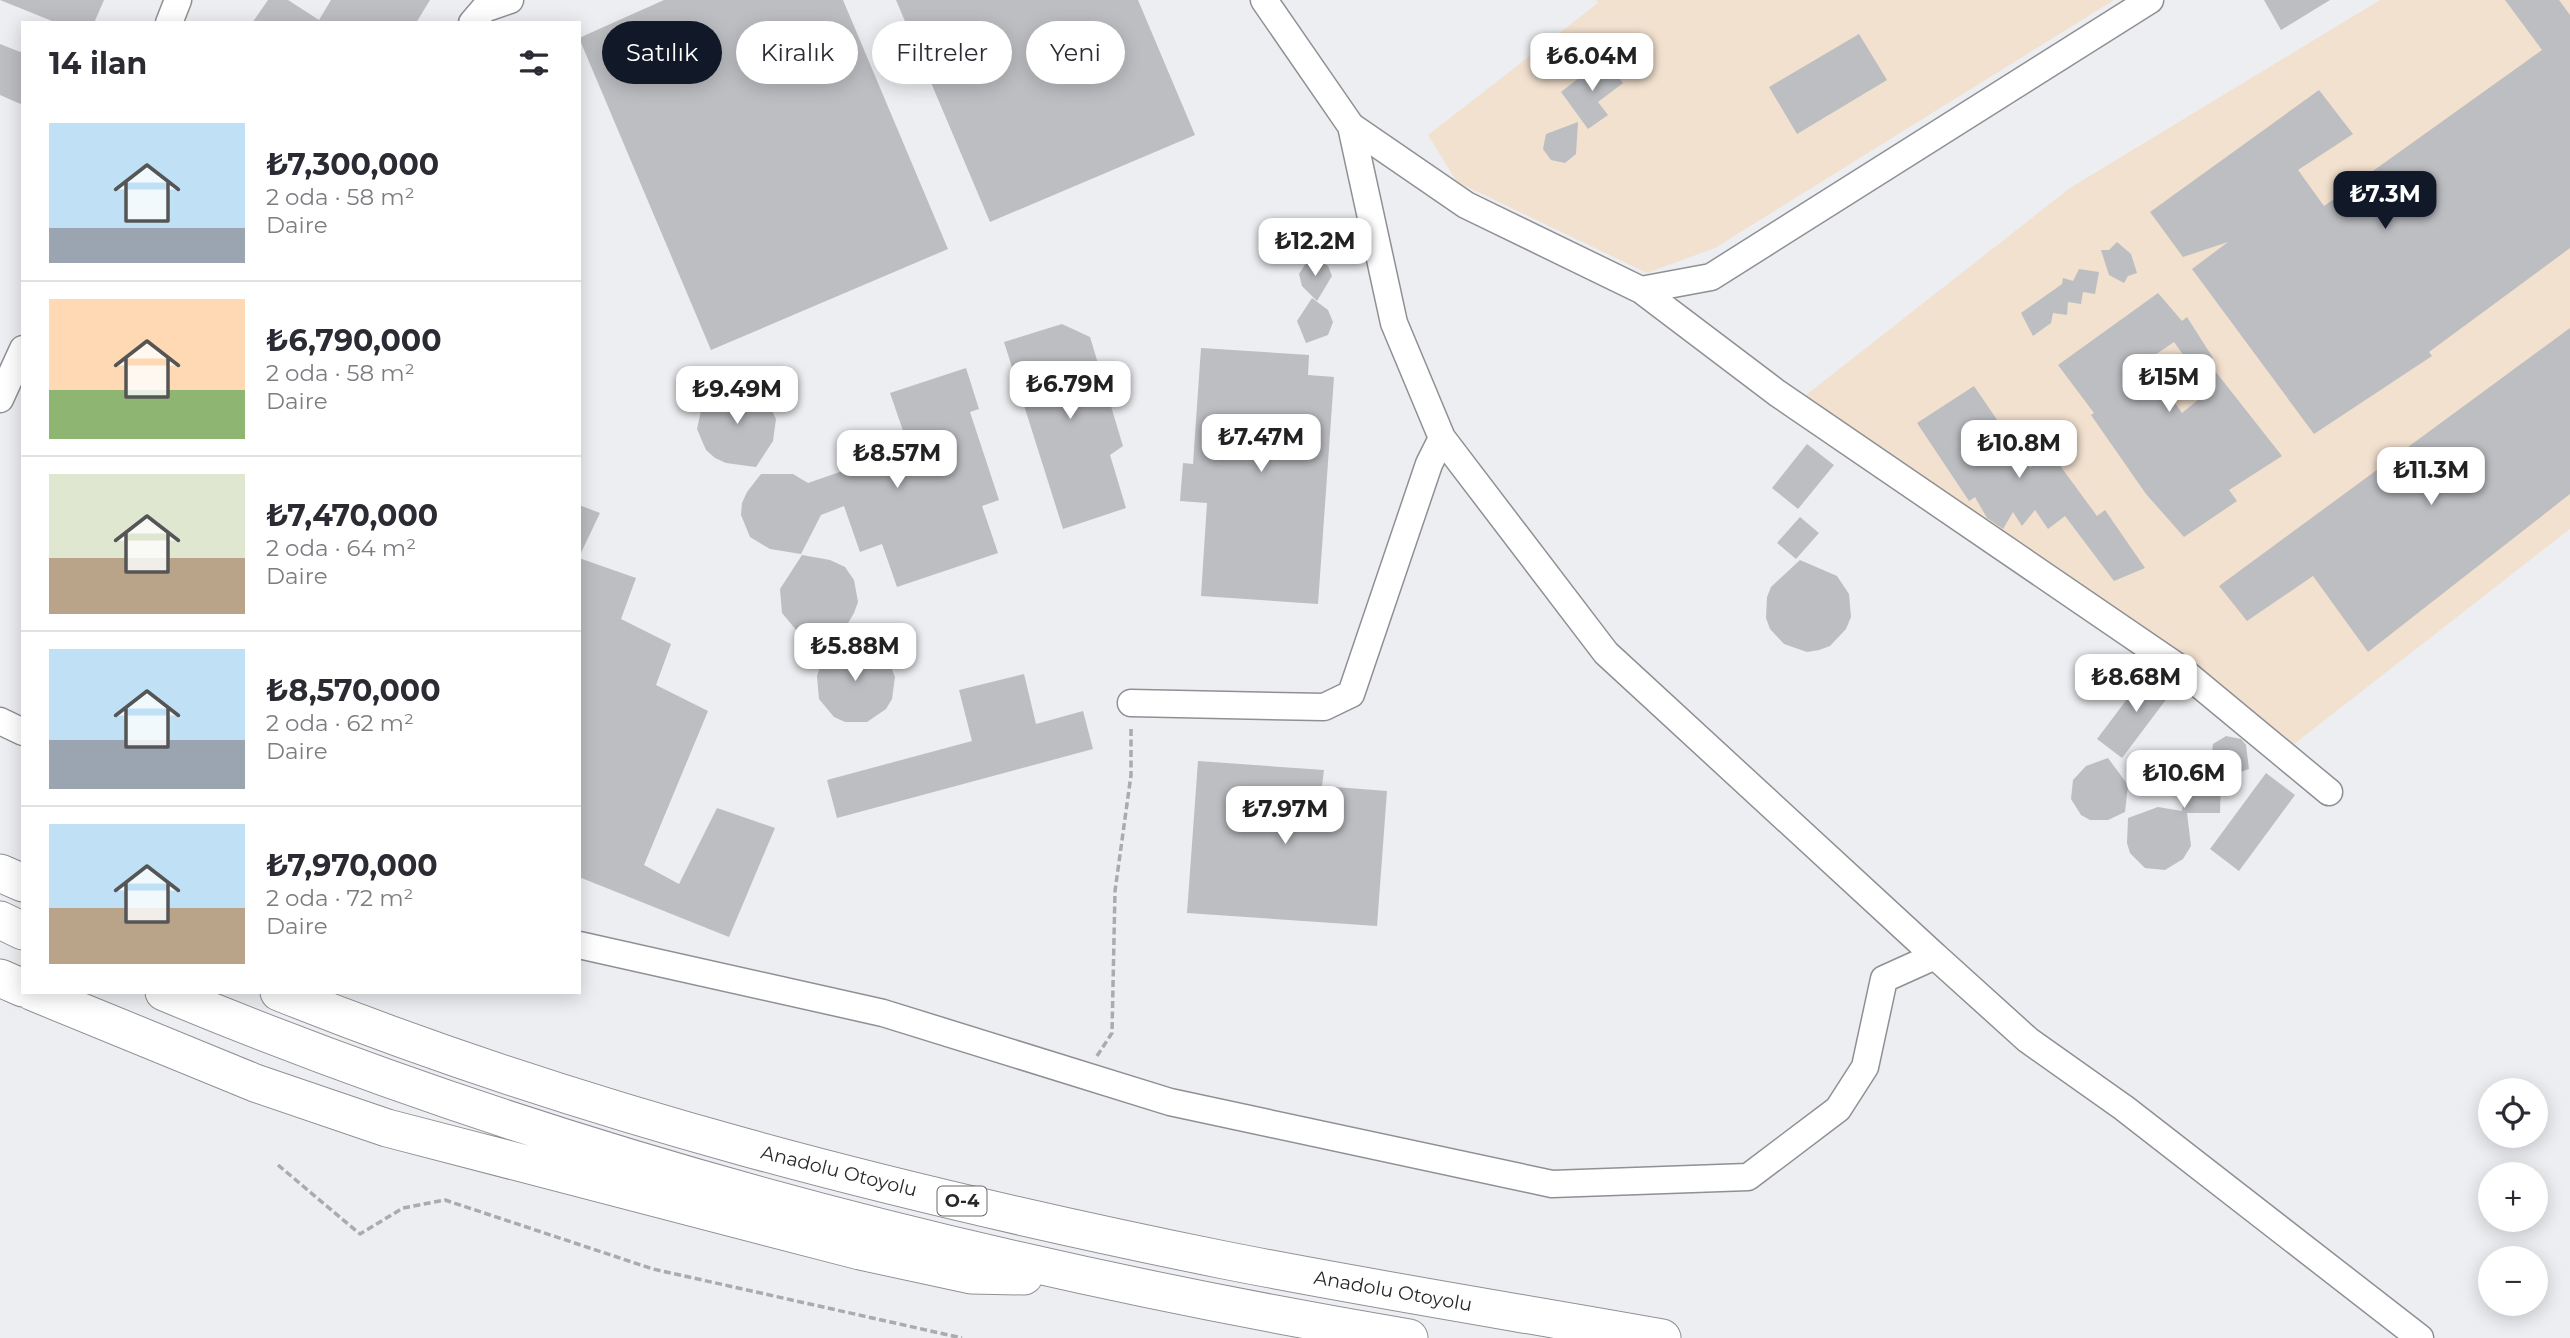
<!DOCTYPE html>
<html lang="tr">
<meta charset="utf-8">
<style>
:root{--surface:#fff;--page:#f2f2f3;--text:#2b2b33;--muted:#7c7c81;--line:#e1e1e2;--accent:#111827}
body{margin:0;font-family:Montserrat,sans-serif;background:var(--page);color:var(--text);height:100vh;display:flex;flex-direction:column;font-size:26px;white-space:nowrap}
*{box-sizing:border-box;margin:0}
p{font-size:23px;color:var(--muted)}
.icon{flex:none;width:38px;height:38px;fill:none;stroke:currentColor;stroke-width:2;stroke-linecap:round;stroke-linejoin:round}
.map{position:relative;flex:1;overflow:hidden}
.drawer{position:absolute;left:21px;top:21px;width:560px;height:973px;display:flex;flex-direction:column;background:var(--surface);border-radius:0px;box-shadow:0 4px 18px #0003}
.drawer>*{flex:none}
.banner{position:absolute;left:602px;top:21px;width:665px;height:63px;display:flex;gap:14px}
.controls{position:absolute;left:2478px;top:1078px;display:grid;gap:14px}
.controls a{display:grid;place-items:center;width:70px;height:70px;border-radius:50%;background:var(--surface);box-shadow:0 4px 18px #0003;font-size:35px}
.price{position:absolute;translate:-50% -60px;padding:0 16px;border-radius:14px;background:#fff;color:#222;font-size:23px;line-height:46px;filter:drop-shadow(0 2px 4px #0008)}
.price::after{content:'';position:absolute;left:50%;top:42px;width:21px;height:16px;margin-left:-10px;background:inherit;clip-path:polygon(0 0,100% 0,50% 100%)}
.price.on{background:var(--accent);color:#fff}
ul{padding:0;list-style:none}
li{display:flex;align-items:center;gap:21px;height:175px;padding:0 28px}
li+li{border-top:2px solid var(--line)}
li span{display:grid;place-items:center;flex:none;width:196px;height:140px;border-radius:0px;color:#555}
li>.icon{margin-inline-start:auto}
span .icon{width:84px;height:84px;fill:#fffc;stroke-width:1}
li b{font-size:30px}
h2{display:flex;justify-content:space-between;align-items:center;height:84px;padding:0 28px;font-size:30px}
.pill{padding:0 24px;border-radius:32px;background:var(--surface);box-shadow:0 4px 18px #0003;font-size:24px;line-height:63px}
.pill.on{background:var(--accent);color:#fff}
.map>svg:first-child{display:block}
</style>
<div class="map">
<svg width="2570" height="1338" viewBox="0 0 2570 1338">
<rect width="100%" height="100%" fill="#eceef1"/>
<path fill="#f2e1cf" d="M1596,0H2114L1715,248L1647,273L1457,182L1428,135L1598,3Z
M2380,0H2570V529L2294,744L2110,611L1801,399L2070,188Z"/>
<path fill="#bcbec2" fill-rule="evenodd" d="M0,0H104L94,23H57Z
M268,0H288L319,20L331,0H430L416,23H252Z
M664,0H843L948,249L711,350L579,38Z
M896,0H1138L1195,135L990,222Z
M2264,0H2330L2281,30Z
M2505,0H2559L2570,15V248L2429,352L2432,356L2314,434L2192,269L2228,242L2183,257L2150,212L2319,90L2353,134L2298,170L2324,206L2542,50Z
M1859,34L1887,80L1797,134L1769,87Z
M0,44L23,53V105L0,95Z
M1604,58L1623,83L1598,102L1608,115L1588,129L1561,92Z
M1578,122L1576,154L1565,163L1551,160L1543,149L1546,134Z
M2117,242L2131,254L2137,273L2128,276L2124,283L2109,275L2101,250H2109Z
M1318,260L1328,266L1332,276L1317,301L1302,286L1299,274L1306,263Z
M2079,269L2099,272L2095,294L2083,292L2081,304L2068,302L2067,315L2053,313L2051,323L2033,336L2021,313L2062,284L2063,278L2073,281Z
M2158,293L2182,321L2187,317L2213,358L2208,362L2282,456L2229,490L2237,501L2184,537L2146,494L2091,415L2094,413L2058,365ZM2174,342L2209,391L2182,413L2146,361Z
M1312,298L1328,310L1333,322L1328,335L1306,343L1297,321Z
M1062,324L1090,337L1123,446L1110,455L1126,508L1063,529L1004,342Z
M2570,328V494L2368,652L2313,576L2247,621L2219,586Z
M1201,348L1309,355L1308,375L1334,377L1318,604L1201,596L1207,503L1180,501L1183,463L1193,464Z
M966,368L979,409L970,412L999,500L982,506L998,553L897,587L882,544L860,552L844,506L821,515L801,554L770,549L750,537L741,515L742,503L747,492L761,474H793L808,483L909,448L890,393Z
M738,386L758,392L766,398L776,419L773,441L756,467L726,463L715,458L706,450L697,429L702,406L710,396L728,387Z
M1974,386L2030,468L2050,452L2097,516L2105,510L2145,568L2114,581L2065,516L2048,529L2035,510L2022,526L2013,512L2003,529L1987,518L1975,497L1969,501L1917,423Z
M1807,444L1834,465L1798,509L1772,488Z
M579,505L600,513L579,557Z
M1800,517L1819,533L1796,559L1777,543Z
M802,555L830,560L845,567L854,580L858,602L854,613L838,640L797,631L782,613L780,589Z
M579,558L636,578L621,619L671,644L656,685L708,711L644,865L679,884L717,808L775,828L729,937L579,877Z
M1800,560L1837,576L1849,594L1851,617L1846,629L1830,646L1819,650L1807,652L1784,644L1770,629L1766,618L1767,597L1771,587Z
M840,641L877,650L891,667L895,677L892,699L886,709L867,722H845L834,717L819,699L817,676L821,664Z
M2149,670L2174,689L2122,758L2097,739Z
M1024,674L1036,724L1083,711L1093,749L837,818L827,780L972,741L959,690Z
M2226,736L2241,739L2246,745L2249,769L2221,779L2220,813H2187L2191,846L2183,859L2165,870L2145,868L2130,853L2127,843L2128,818L2158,807L2182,811L2185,783L2210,771L2213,744Z
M2108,758L2128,785L2125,812L2108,820H2090L2081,815L2071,799L2073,780L2086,766Z
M1198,761L1324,770L1322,786L1387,791L1377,926L1187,913Z
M2266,773L2295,795L2239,871L2210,849Z"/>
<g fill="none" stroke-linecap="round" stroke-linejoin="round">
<defs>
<path id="minor" d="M1264,0L1351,126L1466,205L1641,290L1711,277L2150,0
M169,23L178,0
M472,23L484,9L510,0
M1641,290L1777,393L2178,667L2329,792
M0,399L23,349
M1442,438L1606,653L1935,956
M1131,703L1324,707L1351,694L1429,464L1442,438L1394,323L1351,126
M0,721L23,732
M579,945L883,1013L1170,1102L1552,1184L1748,1177L1838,1109L1865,1067L1884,979L1935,956L2028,1040L2124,1108L2420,1338"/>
<path id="highway" d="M0,873L23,883
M0,920L23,931
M0,978L23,988
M33,992L255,1083L387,1128L860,1251L971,1275L1024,1276
M164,992C562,1158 984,1266 1409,1338
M279,992C583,1114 904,1195 1224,1260C1370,1289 1516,1312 1662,1338"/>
</defs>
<use href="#minor" stroke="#8f9094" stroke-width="29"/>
<use href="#highway" stroke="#8f9094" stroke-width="39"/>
<path stroke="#a9abad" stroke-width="3.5" stroke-dasharray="7 3.5" stroke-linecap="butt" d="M1097,1056L1112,1033L1115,891L1131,775V726
M278,1165L360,1234L403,1208L445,1200L653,1269L962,1338"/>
<use href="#minor" stroke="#fff" stroke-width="26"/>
<use href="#highway" stroke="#fff" stroke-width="37"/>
</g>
<g text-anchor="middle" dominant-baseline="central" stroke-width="5" stroke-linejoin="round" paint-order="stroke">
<rect fill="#fff" stroke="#686869" stroke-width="2" x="937.5" y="1186.5" width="49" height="29" rx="5"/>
<g font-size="18" font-weight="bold" fill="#272829">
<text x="962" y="1201">O-4</text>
</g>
<g font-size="19" fill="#272829" stroke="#fff">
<text transform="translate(839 1171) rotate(14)">Anadolu Otoyolu</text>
<text transform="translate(1393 1291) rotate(10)">Anadolu Otoyolu</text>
</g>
</g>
</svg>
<div class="controls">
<a><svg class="icon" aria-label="locate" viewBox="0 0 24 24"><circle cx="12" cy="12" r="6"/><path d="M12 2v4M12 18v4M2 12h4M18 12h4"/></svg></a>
<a>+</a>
<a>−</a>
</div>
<b class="price" style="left:1592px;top:93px">₺6.04M</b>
<b class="price on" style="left:2385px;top:231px">₺7.3M</b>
<b class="price" style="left:1315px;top:278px">₺12.2M</b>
<b class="price" style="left:2169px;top:414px">₺15M</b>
<b class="price" style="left:1070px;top:421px">₺6.79M</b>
<b class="price" style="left:737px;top:426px">₺9.49M</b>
<b class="price" style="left:1261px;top:474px">₺7.47M</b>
<b class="price" style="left:2019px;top:480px">₺10.8M</b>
<b class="price" style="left:897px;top:490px">₺8.57M</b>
<b class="price" style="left:2431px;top:507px">₺11.3M</b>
<b class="price" style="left:855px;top:683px">₺5.88M</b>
<b class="price" style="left:2136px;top:714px">₺8.68M</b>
<b class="price" style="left:2184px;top:810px">₺10.6M</b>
<b class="price" style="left:1285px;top:846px">₺7.97M</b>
<div class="banner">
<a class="pill on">Satılık</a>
<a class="pill">Kiralık</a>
<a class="pill">Filtreler</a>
<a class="pill">Yeni</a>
</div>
<section class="drawer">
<h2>14 ilan<svg class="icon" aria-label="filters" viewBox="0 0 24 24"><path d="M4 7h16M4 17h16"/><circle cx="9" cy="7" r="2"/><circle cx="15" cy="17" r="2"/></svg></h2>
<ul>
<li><span style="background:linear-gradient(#bfe0f5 75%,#9aa5b1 0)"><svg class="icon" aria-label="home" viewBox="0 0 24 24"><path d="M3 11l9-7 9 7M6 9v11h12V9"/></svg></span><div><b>₺7,300,000</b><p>2 oda · 58 m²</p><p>Daire</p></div></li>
<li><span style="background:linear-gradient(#ffd9b3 65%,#8fb573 0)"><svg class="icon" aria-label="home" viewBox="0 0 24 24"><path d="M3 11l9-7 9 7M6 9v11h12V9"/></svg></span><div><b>₺6,790,000</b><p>2 oda · 58 m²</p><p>Daire</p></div></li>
<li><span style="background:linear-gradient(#dfe7d0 60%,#b9a48a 0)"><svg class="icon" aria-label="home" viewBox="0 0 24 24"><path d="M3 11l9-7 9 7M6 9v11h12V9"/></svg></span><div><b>₺7,470,000</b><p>2 oda · 64 m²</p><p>Daire</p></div></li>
<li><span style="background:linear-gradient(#bfe0f5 65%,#9aa5b1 0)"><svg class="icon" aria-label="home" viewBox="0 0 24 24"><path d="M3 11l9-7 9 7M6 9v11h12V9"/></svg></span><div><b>₺8,570,000</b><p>2 oda · 62 m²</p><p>Daire</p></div></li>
<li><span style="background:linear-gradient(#bfe0f5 60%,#b9a48a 0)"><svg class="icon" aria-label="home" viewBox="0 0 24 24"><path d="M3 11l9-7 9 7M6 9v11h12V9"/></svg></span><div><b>₺7,970,000</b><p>2 oda · 72 m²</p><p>Daire</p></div></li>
</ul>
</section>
</div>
